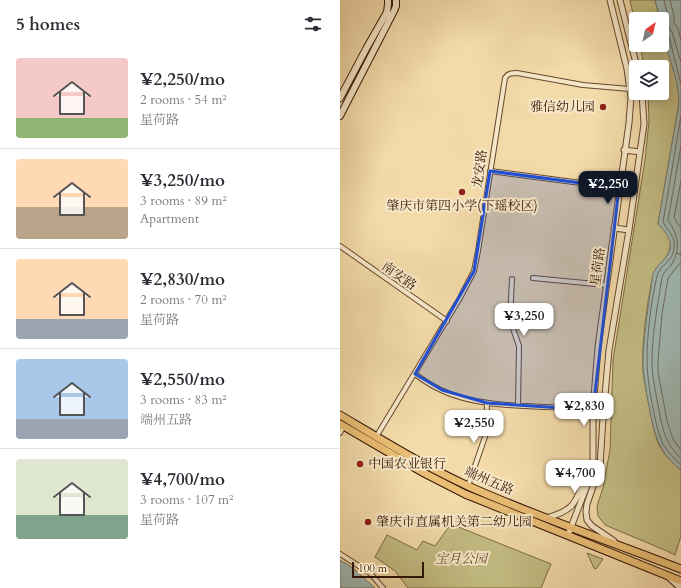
<!DOCTYPE html>
<meta charset="utf-8">
<style>
:root{--surface:#fff;--page:#f7f7f7;--text:#2b2b33;--muted:#7c7c81;--line:#e1e1e2;--accent:#111827}
body{margin:0;font-family:Cardo,"Noto Serif SC",serif;background:var(--page);color:var(--text);height:100vh;display:flex;flex-direction:column;font-size:15px;white-space:nowrap}
*{box-sizing:border-box;margin:0}
p{font-size:13px;color:var(--muted)}
.icon{flex:none;width:22px;height:22px;fill:none;stroke:currentColor;stroke-width:2;stroke-linecap:round;stroke-linejoin:round}
.map{position:relative;flex:1;overflow:hidden}
.details{display:flex;flex-direction:column;background:var(--surface);width:340px}
.details>*{flex:none}
.needle{width:26px;rotate:34deg}
.controls{position:absolute;left:289px;top:12px;display:grid;gap:8px}
.controls a{display:grid;place-items:center;width:40px;height:40px;border-radius:4px;background:var(--surface);box-shadow:0 2px 10px #0003;font-size:20px}
.scale{position:absolute;left:12px;bottom:10px;width:72px;box-sizing:border-box;padding-left:4px;border:2px solid #351808;border-top:0;font-size:11px;line-height:14px;white-space:nowrap;color:#351808;-webkit-text-stroke:3px #f7e7c7;paint-order:stroke}
.price{position:absolute;translate:-50% -34px;padding:0 9px;border-radius:8px;background:#fff;color:#222;font-size:13px;line-height:26px;filter:drop-shadow(0 1px 2px #0008)}
.price::after{content:'';position:absolute;left:50%;top:24px;width:12px;height:9px;margin-left:-6px;background:inherit;clip-path:polygon(0 0,100% 0,50% 100%)}
.price.selected{background:var(--accent);color:#fff}
ul{padding:0;list-style:none}
li{display:flex;align-items:center;gap:12px;height:100px;padding:0 16px}
li+li{border-top:1px solid var(--line)}
li span{display:grid;place-items:center;flex:none;width:112px;height:80px;border-radius:4px;color:#555}
li>.icon{margin-inline-start:auto}
span .icon{width:48px;height:48px;fill:#fffc;stroke-width:1}
li b{font-size:17px}
h2{display:flex;justify-content:space-between;align-items:center;height:48px;padding:0 16px;font-size:17px}
main{display:flex;flex:1;min-height:0}
.map>svg:first-child{display:block}
</style>
<main>
<section class="details">
<h2>5 homes<svg class="icon" aria-label="filters" viewBox="0 0 24 24"><path d="M4 7h16M4 17h16"/><circle cx="9" cy="7" r="2"/><circle cx="15" cy="17" r="2"/></svg></h2>
<ul>
<li><span style="background:linear-gradient(#f6c9c9 75%,#8fb573 0)"><svg class="icon" aria-label="home" viewBox="0 0 24 24"><path d="M3 11l9-7 9 7M6 9v11h12V9"/></svg></span><div><b>¥2,250/mo</b><p>2 rooms · 54 m²</p><p>星荷路</p></div></li>
<li><span style="background:linear-gradient(#ffd9b3 60%,#b9a48a 0)"><svg class="icon" aria-label="home" viewBox="0 0 24 24"><path d="M3 11l9-7 9 7M6 9v11h12V9"/></svg></span><div><b>¥3,250/mo</b><p>3 rooms · 89 m²</p><p>Apartment</p></div></li>
<li><span style="background:linear-gradient(#ffd9b3 75%,#9aa5b1 0)"><svg class="icon" aria-label="home" viewBox="0 0 24 24"><path d="M3 11l9-7 9 7M6 9v11h12V9"/></svg></span><div><b>¥2,830/mo</b><p>2 rooms · 70 m²</p><p>星荷路</p></div></li>
<li><span style="background:linear-gradient(#a9c7e8 75%,#9aa5b1 0)"><svg class="icon" aria-label="home" viewBox="0 0 24 24"><path d="M3 11l9-7 9 7M6 9v11h12V9"/></svg></span><div><b>¥2,550/mo</b><p>3 rooms · 83 m²</p><p>端州五路</p></div></li>
<li><span style="background:linear-gradient(#dfe7d0 70%,#7fa58c 0)"><svg class="icon" aria-label="home" viewBox="0 0 24 24"><path d="M3 11l9-7 9 7M6 9v11h12V9"/></svg></span><div><b>¥4,700/mo</b><p>3 rooms · 107 m²</p><p>星荷路</p></div></li>
</ul>
</section>
<div class="map">
<svg width="341" height="588" viewBox="0 0 341 588">
<rect width="100%" height="100%" fill="#f3daa9"/>
<filter id="stains"><feTurbulence type="fractalNoise" baseFrequency=".005" numOctaves="4"/><feColorMatrix values="0 0 0 0 .2 0 0 0 0 .09 0 0 0 0 .02 0 0 0 .5 -.17"/></filter>
<radialGradient id="worn" r=".72"><stop offset=".6" stop-color="#630" stop-opacity="0"/><stop offset="1" stop-color="#630" stop-opacity=".3"/></radialGradient>
<path fill="#c3bd83" stroke="#7c6a46" d="M290,0H315L320,19H296V29Z
M322,28C329,52 339,78 339,103L318,224C325,231 332,237 330,247C329,259 316,264 313,275C307,302 301,346 303,373C305,385 307,397 310,409C312,421 314,434 319,445C324,455 332,463 341,470V536L335,555L327,551L265,525L258,516L257,506L263,488L270,450L273,360L305,160L309,121L308,93H322V67H304L300,45H322Z
M111,524L211,564L201,588H68L55,571L35,557L47,535L77,550L83,541L95,546Z
M247,553L263,559L256,569L254,568Z"/>
<path fill="#a0b8b3" stroke="#75786f" d="M315,0H341V470C320,454 315,436 310,412C307,395 303,377 303,360C304,331 309,302 313,274C317,265 321,264 326,257C336,245 327,233 318,224L339,103C339,74 322,47 322,19H320Z
M0,560L13,568L35,588H0Z"/>
<g fill="none" stroke-linecap="round" stroke-linejoin="round">
<path stroke="#6a685e" stroke-width="1" d="M324,0L328,17L327,25L332,32L341,62
M330,0L334,16V23L338,28L341,40
M322,30L326,31L328,33L341,84
M341,116L323,222C328,231 336,237 334,249C333,261 320,265 317,276C311,302 307,334 307,361C307,380 315,428 323,444C328,452 334,459 341,465
M341,146L328,220C338,235 341,248 332,264C328,269 324,271 322,277C318,304 312,333 312,361C312,377 316,394 319,410C322,428 326,446 341,458
M341,181L334,218L341,228
M341,262L328,278L322,314L318,361V372L327,421L333,439L341,450"/>
<path stroke="#55483b" stroke-width="1" stroke-dasharray="5 4" stroke-linecap="butt" d="M337,253L341,255"/>
<defs>
<path id="minor" d="M150,171L279,188
M0,246L107,321
M193,278L266,285
M172,279L170,320L179,346L178,405
M75,374C83,380 92,386 101,390C145,411 205,404 253,410
M0,433L4,426
M36,437L120,298L134,271L138,251L165,78C168,73 172,73 177,73L243,85L290,89
M128,486L146,434L147,403
M0,554L30,573L43,588"/>
<path id="tertiary" d="M280,0L297,67
M284,150L300,152
M274,228L289,230
M206,518C241,509 235,497 249,469
M228,535L250,478L253,463V410L258,347L289,123L291,97L287,69L270,0
M274,541L252,526L247,520L246,512L247,504L260,466L263,418L269,350L289,230L304,124L302,93"/>
<path id="secondary" d="M0,98L26,49L47,12L48,4V0
M0,116L54,11L56,6V0
M329,577L341,588"/>
<path id="primary" d="M0,415C42,440 84,466 128,486C197,517 270,541 341,569
M0,424L84,473L125,494L341,581"/>
</defs>
<use href="#minor" stroke="#644830" stroke-width="6"/>
<use href="#tertiary" stroke="#644830" stroke-width="7"/>
<use href="#secondary" stroke="#351808" stroke-width="8"/>
<use href="#primary" stroke="#351808" stroke-width="9"/>
<use href="#minor" stroke="#f7e7c7" stroke-width="4"/>
<use href="#tertiary" stroke="#f7e7c7" stroke-width="5"/>
<use href="#secondary" stroke="#f7e7c7" stroke-width="6"/>
<use href="#primary" stroke="#eabd74" stroke-width="7"/>
</g>
<path fill="#1d4ed8" fill-opacity="0.2" stroke="#1d4ed8" stroke-width="3" stroke-linejoin="round" d="M150,171L279,188L253,410L147,403L102,390L75,374L134,271Z"/>
<g fill="#8f2418" stroke="#f7e7c7" stroke-width="1.5">
<circle cx="263" cy="107" r="4"/>
<circle cx="122" cy="192" r="4"/>
<circle cx="20" cy="464" r="4"/>
<circle cx="28" cy="522" r="4"/>
</g>
<g text-anchor="middle" dominant-baseline="central" stroke-width="4" stroke-linejoin="round" paint-order="stroke">
<g font-size="13" fill="#351808" stroke="#f7e7c7" text-anchor="start">
<text x="255" y="107" text-anchor="end">雅信幼儿园</text>
<text x="122" y="206" text-anchor="middle">肇庆市第四小学(下瑶校区)</text>
<text x="28" y="464">中国农业银行</text>
<text x="36" y="522">肇庆市直属机关第二幼儿园</text>
</g>
<g font-size="13" fill="#351808" stroke="#f7e7c7">
<text transform="translate(140 169) rotate(-82)">龙安路</text>
<text transform="translate(258 267) rotate(-82)">星荷路</text>
<text transform="translate(59 276) rotate(35)">南安路</text>
<text transform="translate(149 481) rotate(23)">端州五路</text>
</g>
<g font-size="13" font-style="italic" fill="#604a2d" stroke="#f7e7c7">
<text x="121" y="559">宝月公园</text>
</g>
</g>
<rect width="100%" height="100%" filter="url(#stains)"/>
<rect width="100%" height="100%" fill="url(#worn)"/>
</svg>
<div class="controls">
<a><svg class="needle" viewBox="-14 -14 28 28"><path d="M0-13l5 13h-10z" fill="#e53935"/><path d="M0 13l5-13h-10z" fill="#7c7c81"/></svg></a>
<a><svg class="icon" aria-label="layers" viewBox="0 0 24 24"><path d="M12 4l9 5-9 5-9-5zM3 14l9 5 9-5"/></svg></a>
</div>
<div class="scale">100 m</div>
<b class="price selected" style="left:268px;top:205px">¥2,250</b>
<b class="price" style="left:184px;top:337px">¥3,250</b>
<b class="price" style="left:244px;top:427px">¥2,830</b>
<b class="price" style="left:134px;top:444px">¥2,550</b>
<b class="price" style="left:235px;top:494px">¥4,700</b>
</div>
</main>
